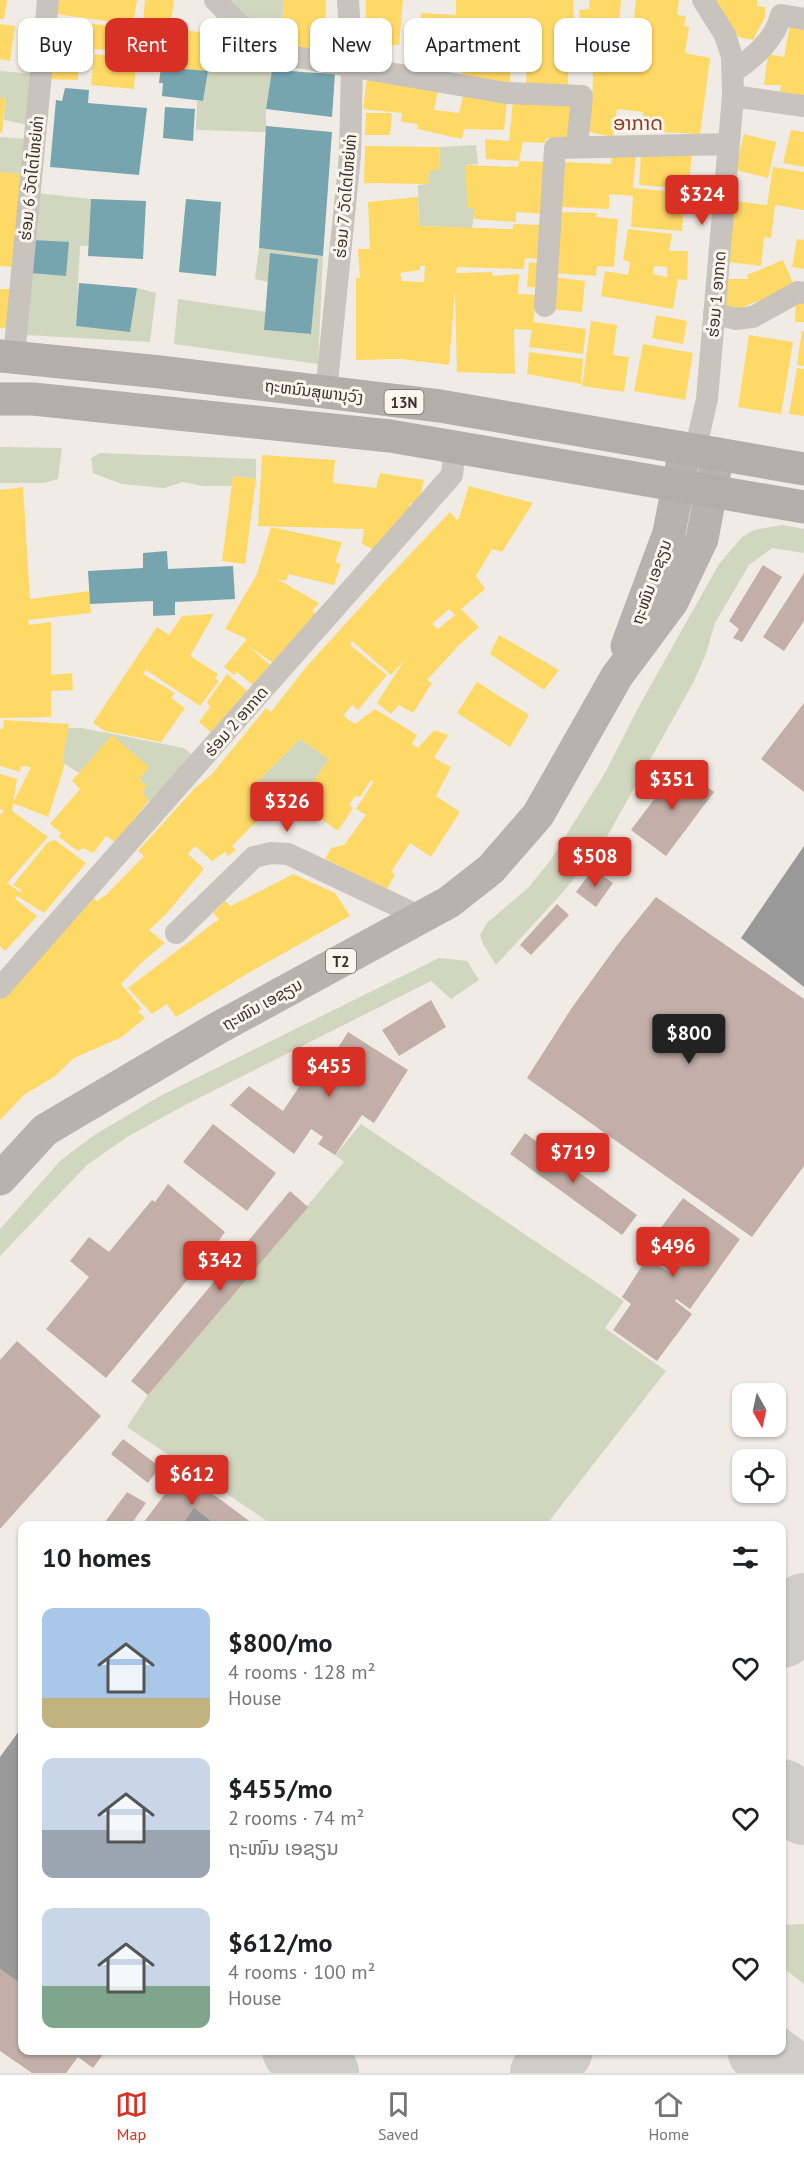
<!DOCTYPE html>
<meta charset="utf-8">
<style>
:root{--surface:#fff;--page:#f6f6f6;--text:#202124;--muted:#757577;--line:#e0e0e0;--accent:#d93025}
body{margin:0;font-family:"PT Sans","Noto Sans Lao",sans-serif;background:var(--page);color:var(--text);height:100vh;display:flex;flex-direction:column;font-size:22px;white-space:nowrap}
*{box-sizing:border-box;margin:0}
p{font-size:20px;color:var(--muted)}
.icon{flex:none;width:33px;height:33px;fill:none;stroke:currentColor;stroke-width:2;stroke-linecap:round;stroke-linejoin:round}
.map{position:relative;flex:1;overflow:hidden}
.details{position:absolute;left:18px;top:1521px;width:768px;height:534px;display:flex;flex-direction:column;background:var(--surface);border-radius:12px;box-shadow:0 2px 4px #0004}
.details>*{flex:none}
.top-card{position:absolute;left:18px;top:18px;width:768px;height:54px;display:flex;gap:12px}
.needle{width:39px;rotate:171deg}
.buttons{position:absolute;left:732px;top:1383px;display:grid;gap:12px}
.buttons a{display:grid;place-items:center;width:54px;height:54px;border-radius:12px;background:var(--surface);box-shadow:0 2px 4px #0004;font-size:30px}
.price{position:absolute;translate:-50% -51px;padding:0 14px;border-radius:6px;background:var(--accent);color:#fff;font-size:20px;line-height:39px;filter:drop-shadow(0 2px 3px #0008)}
.price::after{content:'';position:absolute;left:50%;top:36px;width:18px;height:14px;margin-left:-9px;background:inherit;clip-path:polygon(0 0,100% 0,50% 100%)}
.price.on{background:#222;color:#fff}
ul{padding:0;list-style:none}
li{display:flex;align-items:center;gap:18px;height:150px;padding:0 24px}
li span{display:grid;place-items:center;flex:none;width:168px;height:120px;border-radius:12px;color:#555}
li>.icon{margin-inline-start:auto}
span .icon{width:72px;height:72px;fill:#fffc;stroke-width:1}
li b{font-size:26px}
h2{display:flex;justify-content:space-between;align-items:center;height:72px;padding:0 24px;font-size:26px}
.pill{padding:0 21px;border-radius:12px;background:var(--surface);box-shadow:0 2px 4px #0004;font-size:21px;line-height:54px}
.pill.on{background:var(--accent);color:#fff}
.tab-bar{display:flex;justify-content:space-around;align-items:center;height:84px;border-top:2px solid var(--line);background:var(--surface);font-size:16px;color:var(--muted)}
.tab-bar a{display:grid;justify-items:center;gap:3px}
.tab-bar .on{color:var(--accent)}
.map>svg:first-child{display:block}
</style>
<div class="map">
<svg width="804" height="2073" viewBox="0 0 804 2073">
<rect width="100%" height="100%" fill="#f0ebe5"/>
<path fill="#d1d6bf" d="M227,0H284L280,46Z
M217,12L272,70L266,109V132L196,130L197,101H203Z
M0,71L34,74L28,125L4,120L6,99L0,98Z
M0,137L27,139L23,174L0,172Z
M476,145L478,164L466,165L475,209L472,228L419,226L418,185L428,184L429,170H439L440,147Z
M37,193L91,199L89,246H80L76,326L130,331L137,288L156,293L150,342L26,335Z
M259,248L323,256L318,364L174,344L178,299L266,312L265,330L311,334L318,259L268,282L255,279Z
M0,447L62,448L58,479L44,483H0Z
M100,453L256,459V479L233,476L232,486H203L183,482L164,488L122,484L93,473L91,458Z
M782,525L804,529V553L772,548L749,565L715,623L706,654L693,683L604,842L563,892L496,965L483,944L480,935L487,923L528,888L550,861L605,773L638,708L719,564L742,537L754,530Z
M68,728H82L184,748L196,758L153,805L142,793L147,786L139,779L149,767L79,773L62,762Z
M300,739L329,759L292,812L254,785Z
M439,958L467,961L479,980L451,999L431,981L185,1105L127,1137L87,1165L0,1256V1229L61,1160L96,1134L162,1095Z
M361,1124L624,1301L605,1328L666,1371L546,1525H273L127,1427L148,1395L344,1162L335,1155Z
M804,1924V1984L782,1967V1925Z"/>
<path fill="#ffd966" fill-rule="evenodd" d="M0,0H7L4,19H0Z
M58,0H137L133,25L57,14Z
M145,0H174L171,23L143,21Z
M284,0H326L324,49L280,46Z
M366,0H403L399,45L365,44Z
M456,0H573L574,21H580L578,66H568V88L526,85L527,64L511,63L510,83L462,77L464,61L448,60L445,73L416,70L419,58L421,13L456,15Z
M589,0H621L617,52L584,54L579,10L590,9Z
M636,0H679L677,15L686,16L684,26L689,27L685,53L710,58L700,134L641,131L643,112L617,109L613,137L585,131L592,101L593,77L591,60L621,58L625,21L634,20Z
M712,0H757V6L765,7V17L753,40L729,35Z
M51,20L138,28L133,53L94,49V54L136,60L134,89L91,85L94,54L79,53L78,80L46,79Z
M0,24L15,26L10,61L0,59Z
M148,25L214,34L208,71L142,65Z
M790,25L804,28V100L780,95L781,85H764L768,54L784,57Z
M367,78L438,91L434,110L459,113L464,92L507,101L504,130L464,129L462,139L417,129L418,124L401,122L402,113L363,109Z
M0,98H6L2,133H0Z
M513,100L573,102L569,138H546L545,143L523,142L519,161L486,159L485,139L509,141Z
M366,113H392L390,135H365Z
M791,130L804,132V167L783,163Z
M744,134L776,142L768,178L735,170Z
M365,146L440,147L439,170H429L428,184L364,183Z
M612,153L636,154L633,188L685,193L682,231L631,227L633,196L609,194V209L560,207L563,162L611,164Z
M641,153L692,154L688,189L639,185Z
M519,161L547,162L546,214L516,212V222L473,219L475,209L468,208L465,165L518,167Z
M773,167L804,172V210L775,205L771,238L764,237L761,266L728,262L735,201L767,205Z
M0,172L23,174L17,267L0,266Z
M418,197L419,226L508,229H513V224L543,225L542,259L525,258L524,269L457,267L456,273L492,272L493,276L519,274L518,294L537,295L533,322L586,329L583,354L529,347L532,330L514,329L515,374L457,372L455,290L449,365L401,359L356,360V278H360L358,249H370L368,202ZM420,266H425L424,282L402,281L400,273L420,270Z
M556,212L597,213L596,217L618,219L614,267L597,266L596,276L553,273Z
M628,229L672,234L669,251H688L687,280L678,279L673,309L601,296L605,271L628,275L630,262L623,260ZM654,266L667,267V277L653,274Z
M797,239L804,240V269L792,267Z
M783,260L795,288L758,304V301L738,309L722,307L725,279H748L747,275Z
M529,262L544,264L541,288L527,287Z
M553,277L585,281L582,312L550,309Z
M0,289H13L9,328H0Z
M796,298H804V322H795Z
M656,315L687,321L683,344L652,338Z
M591,321L617,325L613,355L629,357L624,392L582,386Z
M802,331H804V366L797,365Z
M749,335L793,342L781,414L738,407Z
M643,344L693,353L685,400L634,391Z
M529,352L583,359L581,384L527,374Z
M797,368L804,369V416L789,414Z
M262,455L335,460L333,483L376,488L380,473L424,480L418,504L410,503L407,517L377,551L362,544L364,529L258,526Z
M233,476L256,479L245,564L222,561Z
M469,486L533,503L502,552L492,549L476,576L485,589L461,609L479,627L459,645L427,680L432,683L413,713L399,705L391,714L377,703L405,659L391,675L352,641L350,645L387,675L358,710L352,705L343,716L355,724L375,709L417,735L412,744L418,748L434,730L448,735L434,758L451,767L436,796L460,812L431,857L410,843L391,872L395,874L387,889L325,859L331,848L344,845L366,815L356,809L374,781H370L360,797L355,796L349,805L353,808L338,831L298,803L329,759L300,739L254,785L277,801L232,846L236,850L228,856L225,852L212,861L195,846L188,854L204,869L166,914L149,930L165,943L141,963L121,984L142,1009L138,1011L145,1018L122,1037L74,1058L55,1076L24,1095L0,1120V998L93,897L97,901L107,894L144,856L138,851L194,789L212,774L266,708L271,712L307,666L379,587L450,512L458,521ZM449,609L455,615L438,629L432,624Z
M23,487L30,599L89,591L91,613L28,620L29,625L51,622V675L72,673L73,690L51,691V717L0,718V490Z
M271,527L342,542L335,562L341,564L334,585L288,574L286,581L277,579L319,603L312,611L318,616L273,663L247,645L270,665L253,685L237,672L234,675L224,667L247,639L225,629L257,574Z
M214,614L190,656L218,674L215,679L219,681L200,706L146,670L143,674L175,693L171,698L185,708L161,742L105,731L93,723L157,627L169,635L182,616Z
M499,635L559,670L544,690L490,654Z
M227,674L252,695L215,736L199,722L210,707L207,702Z
M477,682L529,715L510,747L457,713Z
M4,720L69,724L62,762L65,764L48,817L13,803L31,767L21,766L20,772L0,766V729H3Z
M112,735L149,767L139,779L147,786L142,793L149,800L116,843L106,836L93,853L83,848L78,851L59,837L61,833L50,824L80,789L72,781Z
M0,774L17,779L12,811L48,837L7,883L20,892L22,890L13,885L48,842L55,840L86,863L44,913L17,896L15,899L37,916L5,951L0,946V815L4,810L0,809Z
M293,874L335,893L350,916L250,972L176,1017L167,1004L152,1014L128,988L219,919L213,913L225,901L231,906Z"/>
<path fill="#76a5af" d="M161,67L208,71L203,101L162,96L163,83H159Z
M272,70L335,74L332,117L266,109Z
M65,88L89,90L88,103L147,108L139,175L50,167L56,100L62,101Z
M165,107L195,109L193,141L163,138Z
M266,126L332,132L323,256L259,248Z
M91,199L146,201L143,259L88,256Z
M186,199L221,202L216,276L179,272Z
M34,240L69,242L66,276L31,273Z
M270,253L318,259L311,334L264,330Z
M79,283L137,288L130,332L76,326Z
M167,551L168,569L233,566L235,599L175,602V615L153,616V601L90,604L88,571L143,568V553Z"/>
<path fill="#999" d="M804,846V987L741,938Z
M194,1507L218,1526H181Z
M22,1727V1985L0,1969V1757Z"/>
<g fill="none" stroke-linecap="round" stroke-linejoin="round">
<path stroke="#d0ccc6" stroke-width="66" d="M782,1635L804,1606
M782,1792L804,1812
M295,2050L326,2073
M760,2050L791,2073
M543,2073L560,2050"/>
</g>
<path fill="#c3afa7" d="M763,565L782,577L742,642L733,638L739,629L729,621Z
M804,573V621L784,651L763,637Z
M804,703V792L761,759Z
M679,766L714,792L666,856L631,830Z
M593,869L613,883L596,907L576,892Z
M656,897L804,999V1166L752,1237L527,1078L571,1009L618,944Z
M557,904L569,915L531,955L520,945Z
M431,1000L446,1027L399,1056L382,1030Z
M348,1032L408,1070L374,1123L362,1115L335,1155L318,1144L323,1137L311,1129L294,1154L230,1105L249,1086L283,1111L305,1078L314,1085Z
M213,1124L276,1173L247,1211L183,1162Z
M525,1133L637,1215L622,1235L510,1154Z
M168,1184L225,1232L213,1249L106,1378L46,1329L89,1277L70,1261L89,1237L109,1252L152,1200L155,1202Z
M290,1191L308,1207L148,1395L131,1381Z
M683,1198L740,1239L690,1309L676,1299L675,1301L692,1314L657,1361L613,1330L631,1304L622,1297L647,1258L675,1275L643,1252Z
M17,1341L101,1416L0,1529V1360Z
M123,1439L160,1467L148,1483L111,1454Z
M182,1471L256,1526H218L194,1507L181,1526H141Z
M127,1492L146,1503L130,1526H102Z
M0,1969L22,1985V2050H101L104,2053L93,2068L78,2057L66,2073H32L0,2051Z"/>
<g fill="none" stroke-linecap="round" stroke-linejoin="round">
<path stroke="#c9c3be" stroke-width="22" d="M215,0L267,52L506,93L582,96L577,147
M733,72C753,58 775,40 781,15L804,19
M733,96L804,106
M545,306L555,148L729,144
M714,313L735,319L753,317L798,292L804,293
M14,356L48,0
M326,392L350,156L352,65L348,0
M695,451L707,399L733,96L732,57L725,35L703,0
M176,933L254,857L271,853L288,854L421,917
M0,988L452,475L455,447"/>
<path stroke="#b8b1ad" stroke-width="33" d="M627,646L669,533L685,449
M0,1179L45,1130L218,1028L449,902L491,869L538,815L617,676L672,602L702,539L718,454"/>
<path stroke="#b4aea8" stroke-width="33" d="M0,356L160,372L440,406L804,469
M0,399H33L390,436L804,507"/>
</g>
<g text-anchor="middle" dominant-baseline="central" stroke-width="6" stroke-linejoin="round" paint-order="stroke">
<g fill="#fbf5ee" stroke="#756b66" stroke-width="1.5">
<rect x="384.5" y="390" width="39" height="24" rx="4.5"/>
<rect x="326" y="949" width="30" height="24" rx="4.5"/>
</g>
<g font-size="15" font-weight="bold" fill="#3b302b">
<text x="404" y="402">13N</text>
<text x="341" y="961">T2</text>
</g>
<g font-size="16" fill="#3b302b" stroke="#fbf5ee">
<text transform="translate(31 178) rotate(-84)">ຮ່ອມ 6 ວັດໄຕໄຫຍ່ທ່າ</text>
<text transform="translate(345 196) rotate(-85)">ຮ່ອມ 7 ວັດໄຕໄຫຍ່ທ່າ</text>
<text transform="translate(716 294) rotate(-85)">ຮ່ອມ 1 ອາກາດ</text>
<text transform="translate(314 391) rotate(7)">ຖະຫນົນສຸພານຸວົງ</text>
<text transform="translate(651 582) rotate(-70)">ຖະໜົນ ເອຊຽນ</text>
<text transform="translate(236 721) rotate(-49)">ຮ່ອມ 2 ອາກາດ</text>
<text transform="translate(262 1004) rotate(-29)">ຖະໜົນ ເອຊຽນ</text>
</g>
<g font-size="20" fill="#8c3b22" stroke="#fbf5ee">
<text x="638" y="123">ອາກາດ</text>
</g>
</g>
</svg>
<div class="buttons">
<a><svg class="needle" viewBox="-14 -14 28 28"><path d="M0-13l5 13h-10z" fill="#e53935"/><path d="M0 13l5-13h-10z" fill="#757577"/></svg></a>
<a><svg class="icon" aria-label="locate" viewBox="0 0 24 24"><circle cx="12" cy="12" r="6"/><path d="M12 2v4M12 18v4M2 12h4M18 12h4"/></svg></a>
</div>
<b class="price" style="left:702px;top:226px">$324</b>
<b class="price" style="left:672px;top:811px">$351</b>
<b class="price" style="left:287px;top:833px">$326</b>
<b class="price" style="left:595px;top:888px">$508</b>
<b class="price on" style="left:689px;top:1065px">$800</b>
<b class="price" style="left:329px;top:1098px">$455</b>
<b class="price" style="left:573px;top:1184px">$719</b>
<b class="price" style="left:673px;top:1278px">$496</b>
<b class="price" style="left:220px;top:1292px">$342</b>
<b class="price" style="left:192px;top:1506px">$612</b>
<div class="top-card">
<a class="pill">Buy</a>
<a class="pill on">Rent</a>
<a class="pill">Filters</a>
<a class="pill">New</a>
<a class="pill">Apartment</a>
<a class="pill">House</a>
</div>
<section class="details">
<h2>10 homes<svg class="icon" aria-label="filters" viewBox="0 0 24 24"><path d="M4 7h16M4 17h16"/><circle cx="9" cy="7" r="2"/><circle cx="15" cy="17" r="2"/></svg></h2>
<ul>
<li><span style="background:linear-gradient(#a9c7e8 75%,#c2b280 0)"><svg class="icon" aria-label="home" viewBox="0 0 24 24"><path d="M3 11l9-7 9 7M6 9v11h12V9"/></svg></span><div><b>$800/mo</b><p>4 rooms · 128 m²</p><p>House</p></div><svg class="icon" aria-label="heart" viewBox="0 0 24 24"><path d="M12 20l-8-8c-3-5 5-10 8-4 3-6 11-1 8 4z"/></svg></li>
<li><span style="background:linear-gradient(#c9d6e8 60%,#9aa5b1 0)"><svg class="icon" aria-label="home" viewBox="0 0 24 24"><path d="M3 11l9-7 9 7M6 9v11h12V9"/></svg></span><div><b>$455/mo</b><p>2 rooms · 74 m²</p><p>ຖະໜົນ ເອຊຽນ</p></div><svg class="icon" aria-label="heart" viewBox="0 0 24 24"><path d="M12 20l-8-8c-3-5 5-10 8-4 3-6 11-1 8 4z"/></svg></li>
<li><span style="background:linear-gradient(#c9d6e8 65%,#7fa58c 0)"><svg class="icon" aria-label="home" viewBox="0 0 24 24"><path d="M3 11l9-7 9 7M6 9v11h12V9"/></svg></span><div><b>$612/mo</b><p>4 rooms · 100 m²</p><p>House</p></div><svg class="icon" aria-label="heart" viewBox="0 0 24 24"><path d="M12 20l-8-8c-3-5 5-10 8-4 3-6 11-1 8 4z"/></svg></li>
</ul>
</section>
</div>
<nav class="tab-bar">
<a class="on"><svg class="icon" aria-label="map" viewBox="0 0 24 24"><path d="M3 6l6-2 6 2 6-2v14l-6 2-6-2-6 2zM9 4v14M15 6v14"/></svg>Map</a>
<a><svg class="icon" aria-label="saved" viewBox="0 0 24 24"><path d="M7 4h10v16l-5-4-5 4z"/></svg>Saved</a>
<a><svg class="icon" aria-label="home" viewBox="0 0 24 24"><path d="M3 11l9-7 9 7M6 9v11h12V9"/></svg>Home</a>
</nav>
